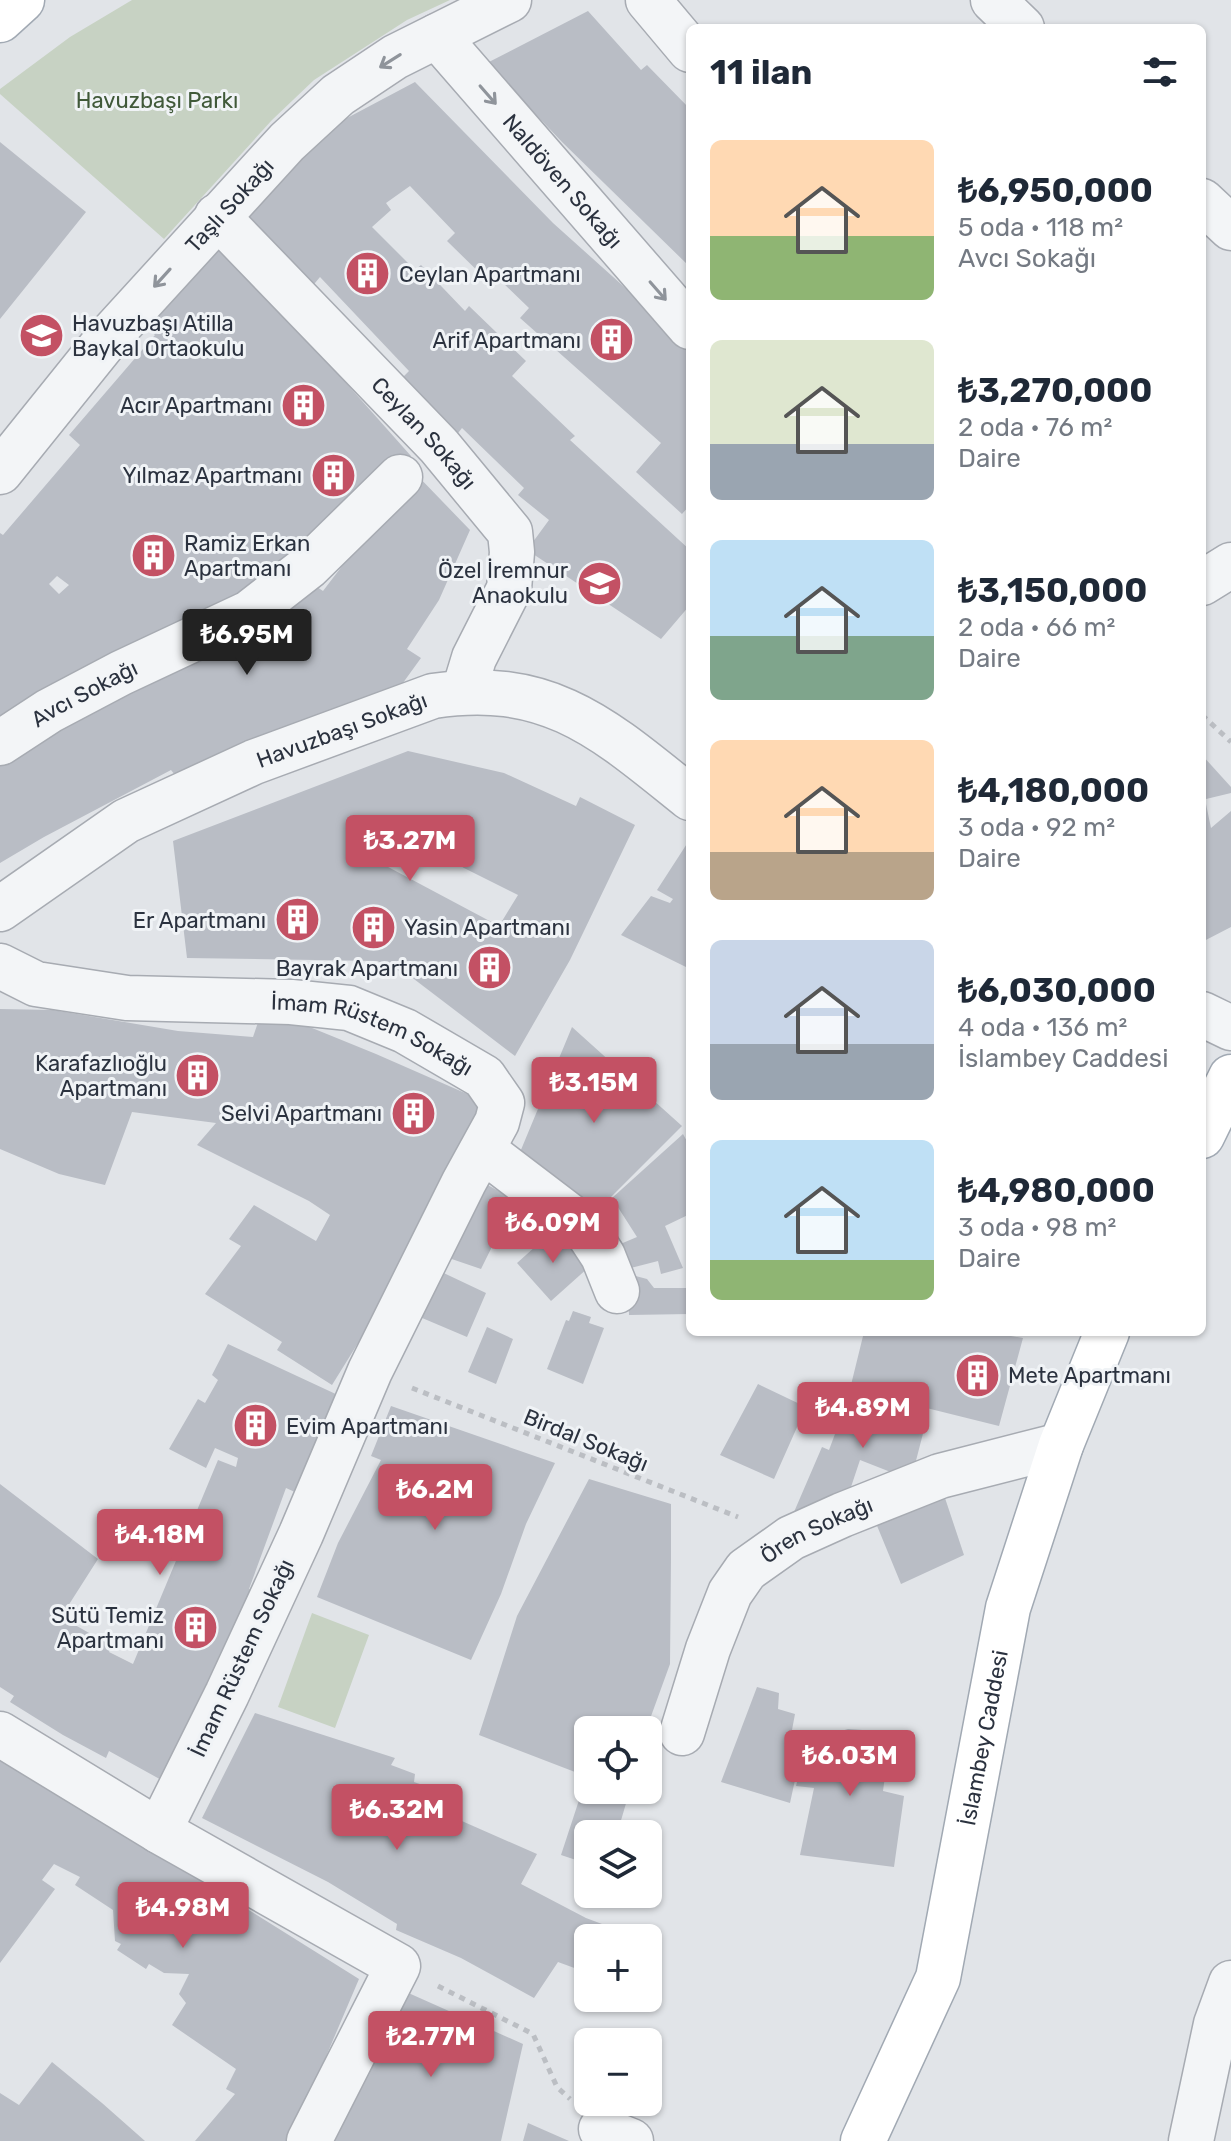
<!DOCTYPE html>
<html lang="tr">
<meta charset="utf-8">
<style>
:root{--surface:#fff;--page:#f2f2f3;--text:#1f2937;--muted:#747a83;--accent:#c35164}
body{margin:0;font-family:Rubik,sans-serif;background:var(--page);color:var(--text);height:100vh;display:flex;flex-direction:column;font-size:30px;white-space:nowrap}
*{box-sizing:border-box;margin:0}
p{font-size:26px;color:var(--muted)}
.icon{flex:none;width:44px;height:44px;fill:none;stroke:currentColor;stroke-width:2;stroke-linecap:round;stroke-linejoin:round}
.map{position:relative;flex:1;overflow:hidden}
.drawer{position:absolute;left:686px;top:24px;width:520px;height:1312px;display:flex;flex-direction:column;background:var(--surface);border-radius:12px;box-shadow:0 2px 6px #0004}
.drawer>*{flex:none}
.controls{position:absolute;left:574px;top:1716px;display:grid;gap:16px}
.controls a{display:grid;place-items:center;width:88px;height:88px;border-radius:12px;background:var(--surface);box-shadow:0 2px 6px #0004;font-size:40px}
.price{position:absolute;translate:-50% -68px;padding:0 18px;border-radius:8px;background:var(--accent);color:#fff;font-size:26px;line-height:52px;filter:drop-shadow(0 2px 4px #0008)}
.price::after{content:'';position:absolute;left:50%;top:48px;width:24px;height:18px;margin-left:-12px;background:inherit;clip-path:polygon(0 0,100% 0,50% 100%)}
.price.on{background:#222;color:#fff}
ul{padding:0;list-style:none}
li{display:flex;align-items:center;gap:24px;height:200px;padding:0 24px}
li span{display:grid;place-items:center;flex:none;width:224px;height:160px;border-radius:12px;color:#555}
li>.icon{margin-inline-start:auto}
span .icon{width:96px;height:96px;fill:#fffc;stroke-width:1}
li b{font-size:34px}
h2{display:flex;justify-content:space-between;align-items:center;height:96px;padding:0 24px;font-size:34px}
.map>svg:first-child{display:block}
</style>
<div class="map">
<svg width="1231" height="2141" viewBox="0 0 1231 2141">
<rect width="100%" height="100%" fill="#e1e4e8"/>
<path fill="#c7d2c3" d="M132,0H450L407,20L314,80L272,120L164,239L0,94V89L70,37Z
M312,1613L369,1635L335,1728L278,1707Z"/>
<path fill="#b9bdc5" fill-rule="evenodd" d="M588,11L641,70L647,65L690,109V267L562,142L487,63Z
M415,82L553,223L690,346V505L682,514L636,472L661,443L520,318L529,308L499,279L492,285L447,241L455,233L410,186L386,203L391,210L372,227L415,270L421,265L465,311L469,306L526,361L512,376L575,436L570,440L690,550V605L661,639L527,550L549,520L518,495L524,488L462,428L455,437L397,383L409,371L320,277L310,289L238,220L332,126Z
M0,142L86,212L0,319Z
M212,244L283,312L411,456L346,516L337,507L317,541L245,593L0,725V533L3,535L80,445L69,435L155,335L140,323ZM57,576L69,585L59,594L49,584Z
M414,472L470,530L439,600L407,649L421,658L400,687L175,775L171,770L44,837L0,863V760L311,583L323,591Z
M408,751L504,773L576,806L580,797L635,825L570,960L515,1056L410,976L377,961L187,958L173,841ZM397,829L464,868L518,895L499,926L375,860L370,835Z
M1202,755L1231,787V793L1202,800Z
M1202,804H1206L1211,828L1231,811V927L1202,942Z
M690,839V969L621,935L651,896L670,903L673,899L657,890Z
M263,1008L376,1054L481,1100L451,1175L368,1327L332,1385L277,1350L282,1342L205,1294L241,1246L229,1239L254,1205L316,1241L330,1215L309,1201L197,1145L216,1123L132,1112L105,1185L59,1174L0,1149V1009L53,1010L178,1031L253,1037Z
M572,1027L682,1126L599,1209L518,1157Z
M683,1134L690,1147V1214L665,1226L683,1268L661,1274L658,1261L623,1270L618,1245L637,1237L612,1198Z
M484,1183L515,1200L481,1269L437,1254Z
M555,1229L589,1267L551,1301L517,1263Z
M431,1267L486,1293L467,1337L408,1312Z
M628,1274L647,1279L654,1288H690V1314L629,1315Z
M573,1311L591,1317L589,1323L604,1328L583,1384L547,1369L566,1320L569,1321Z
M487,1327L513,1339L496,1384L468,1372Z
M864,1332H941L948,1334V1332H988L1023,1338L999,1426L850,1389Z
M228,1344L340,1396L297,1493L286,1488L249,1589L256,1592L165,1782L109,1751L106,1758L63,1735L10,1702L14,1696L0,1687V1484L98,1559L61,1617L112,1646L109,1652L133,1664L218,1460L236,1467L238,1458L215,1448L206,1468L169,1449L198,1399L205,1403L218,1380L212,1375Z
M758,1384L806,1407L774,1479L720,1455Z
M850,1394L927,1418L911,1480L860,1460L846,1502L794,1512L822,1447L829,1450Z
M391,1406L555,1463L526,1524L501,1594L471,1660L317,1597L338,1543L381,1460L371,1456Z
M589,1479L671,1504V1558L670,1664L646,1730H588V1777L479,1735L517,1616Z
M943,1492L964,1555L901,1584L873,1516Z
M757,1687L779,1693L778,1709L795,1714L792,1730L805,1734L790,1803L721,1782Z
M255,1713L395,1758L391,1765L415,1774L414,1782L428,1787L424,1796L459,1810L455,1818L537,1854L521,1884L586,1918L610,1927L606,1938H588V1973L558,1962L534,1998L461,1958L396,1930L397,1924L328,1882L202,1818Z
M848,1729L891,1732L883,1791L904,1796L894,1867L800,1855L814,1788L796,1786L809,1734L824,1736Z
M0,1745L148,1847L359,1979L290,2141H195L235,2094L226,2089L236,2069L172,2025L186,2003L179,1994L189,1974L164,1973L149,1964L146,1969L117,1950L121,1944L115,1941L113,1910L75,1885L80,1877L54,1864L42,1880L55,1889L0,1963Z
M583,1788L627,1800L617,1834H588V1864L561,1855Z
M395,1987L523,2044L501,2141H332Z
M52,2062L102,2103L145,2141H0V2093L19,2105Z
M528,2123L569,2141H523Z"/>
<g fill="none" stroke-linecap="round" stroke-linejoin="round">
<defs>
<g id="minor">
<path d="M648,0L690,50"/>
<path d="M993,0L1022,28"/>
<path id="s1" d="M437,36L690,327"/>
<path d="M1202,201L1231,228"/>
<path id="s2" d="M217,216L439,446L510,532L512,552L509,589L474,658L464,691"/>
<path id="s3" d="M0,472L107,339L287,142L338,95L395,57L509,0"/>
<path d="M1202,583L1231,565"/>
<path id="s4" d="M0,743L49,711L121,673L249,613L308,567L400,477"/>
<path id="s5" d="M0,909L126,821L254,762L433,696C550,678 605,730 690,798"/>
<path id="s6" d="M0,966L36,984L127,998L291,1002L349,1008L405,1031L484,1077L502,1103L497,1122L464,1182L370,1371L301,1534L227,1694L159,1831"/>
<path d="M1202,1014L1231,1028"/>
<path d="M483,1150L584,1227L603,1256L617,1291"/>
<path id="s7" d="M682,1733L708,1649L730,1593L746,1570L791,1538L842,1515L940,1476L1061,1445"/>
<path d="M0,1734L159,1831L398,1966L309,2141"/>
<path d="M601,2129L631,2141"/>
<path d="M1191,2141L1216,2024L1231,1983"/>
</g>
<g id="major">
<path d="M0,20L22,0"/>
<path d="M1202,1136L1231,1077"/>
<path id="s8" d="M863,2141L938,1978L1008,1608L1061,1445L1107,1332"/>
</g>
</defs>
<use href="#minor" stroke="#a7abb2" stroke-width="47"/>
<use href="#major" stroke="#a1a9b3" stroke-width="47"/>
<path stroke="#bbbec3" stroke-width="5" stroke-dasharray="6 6" stroke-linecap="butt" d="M1202,715L1231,742
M412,1388L738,1517
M438,1986L533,2034L557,2087L570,2099"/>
<use href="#minor" stroke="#f3f5f7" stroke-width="44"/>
<use href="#major" stroke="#fff" stroke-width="44"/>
</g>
<defs><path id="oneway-shaft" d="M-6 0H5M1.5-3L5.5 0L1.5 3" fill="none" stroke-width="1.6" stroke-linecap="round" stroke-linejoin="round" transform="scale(2)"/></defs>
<g stroke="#8f949b">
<use href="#oneway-shaft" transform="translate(390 61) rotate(148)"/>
<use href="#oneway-shaft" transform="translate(488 95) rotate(49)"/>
<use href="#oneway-shaft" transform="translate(162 278) rotate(132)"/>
<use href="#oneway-shaft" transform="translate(658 291) rotate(49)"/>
</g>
<defs>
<symbol id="building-disc" viewBox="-11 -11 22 22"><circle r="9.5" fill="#c35164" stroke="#f0f3f6"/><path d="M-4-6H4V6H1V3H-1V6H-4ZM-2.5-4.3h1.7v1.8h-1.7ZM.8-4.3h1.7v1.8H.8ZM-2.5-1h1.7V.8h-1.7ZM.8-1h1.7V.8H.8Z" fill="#fff"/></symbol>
<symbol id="school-disc" viewBox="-11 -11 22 22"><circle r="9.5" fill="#c35164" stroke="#f0f3f6"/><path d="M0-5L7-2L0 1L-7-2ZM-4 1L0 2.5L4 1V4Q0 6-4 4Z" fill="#fff"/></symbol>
</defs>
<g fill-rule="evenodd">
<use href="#building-disc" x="342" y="248" width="51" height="51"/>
<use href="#school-disc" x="16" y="310" width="51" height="51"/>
<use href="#building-disc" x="586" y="314" width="51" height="51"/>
<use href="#building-disc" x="278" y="380" width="51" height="51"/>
<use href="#building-disc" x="308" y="450" width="51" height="51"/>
<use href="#building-disc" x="128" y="530" width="51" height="51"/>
<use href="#school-disc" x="574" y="558" width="51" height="51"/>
<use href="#building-disc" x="272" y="894" width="51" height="51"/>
<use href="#building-disc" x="348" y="902" width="51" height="51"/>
<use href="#building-disc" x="464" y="942" width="51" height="51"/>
<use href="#building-disc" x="172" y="1050" width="51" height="51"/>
<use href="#building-disc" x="388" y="1088" width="51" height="51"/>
<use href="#building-disc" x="952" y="1350" width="51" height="51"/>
<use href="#building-disc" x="230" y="1400" width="51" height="51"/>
<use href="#building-disc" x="170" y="1602" width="51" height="51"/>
</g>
<g text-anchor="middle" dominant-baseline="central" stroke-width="6" stroke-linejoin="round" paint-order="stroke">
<g font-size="22" fill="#405939" stroke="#f0f3f6">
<text x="157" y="100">Havuzbaşı Parkı</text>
</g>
<g font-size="22" fill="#2b323f" stroke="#f0f3f6">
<text stroke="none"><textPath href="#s1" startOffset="192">Naldöven Sokağı</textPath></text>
<text stroke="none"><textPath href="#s3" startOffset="352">Taşlı Sokağı</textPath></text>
<text stroke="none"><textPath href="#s2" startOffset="300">Ceylan Sokağı</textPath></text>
<text stroke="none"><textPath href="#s4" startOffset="98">Avcı Sokağı</textPath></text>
<text stroke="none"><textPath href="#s5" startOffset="388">Havuzbaşı Sokağı</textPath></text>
<text stroke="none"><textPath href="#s6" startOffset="384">İmam Rüstem Sokağı</textPath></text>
<text transform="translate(586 1440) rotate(22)">Birdal Sokağı</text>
<text stroke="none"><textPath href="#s7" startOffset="258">Ören Sokağı</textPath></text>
<text transform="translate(242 1658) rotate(-65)">İmam Rüstem Sokağı</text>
<text stroke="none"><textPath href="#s8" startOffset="424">İslambey Caddesi</textPath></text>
</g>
<g font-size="22" fill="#2b323f" stroke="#f0f3f6" text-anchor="end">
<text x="399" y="274" text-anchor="start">Ceylan Apartmanı</text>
<text x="72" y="323" text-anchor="start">Havuzbaşı Atilla<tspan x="72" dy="25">Baykal Ortaokulu</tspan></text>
<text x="581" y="340">Arif Apartmanı</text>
<text x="272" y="405">Acır Apartmanı</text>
<text x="302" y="475">Yılmaz Apartmanı</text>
<text x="184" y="543" text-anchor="start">Ramiz Erkan<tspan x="184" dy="25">Apartmanı</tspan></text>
<text x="568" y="570">Özel İremnur<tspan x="568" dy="25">Anaokulu</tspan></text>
<text x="266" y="920">Er Apartmanı</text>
<text x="404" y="927" text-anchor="start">Yasin Apartmanı</text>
<text x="458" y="968">Bayrak Apartmanı</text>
<text x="167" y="1063">Karafazlıoğlu<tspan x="167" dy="25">Apartmanı</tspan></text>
<text x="382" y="1113">Selvi Apartmanı</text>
<text x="1008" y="1375" text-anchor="start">Mete Apartmanı</text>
<text x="286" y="1426" text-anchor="start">Evim Apartmanı</text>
<text x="164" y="1615">Sütü Temiz<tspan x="164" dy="25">Apartmanı</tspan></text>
</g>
</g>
</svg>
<div class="controls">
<a><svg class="icon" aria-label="locate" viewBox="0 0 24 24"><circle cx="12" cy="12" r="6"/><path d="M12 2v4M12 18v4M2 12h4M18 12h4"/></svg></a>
<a><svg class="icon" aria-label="layers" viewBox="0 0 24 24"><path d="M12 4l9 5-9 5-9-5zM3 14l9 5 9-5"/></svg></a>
<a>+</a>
<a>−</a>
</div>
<b class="price on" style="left:247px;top:677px">₺6.95M</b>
<b class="price" style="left:410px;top:883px">₺3.27M</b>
<b class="price" style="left:594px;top:1125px">₺3.15M</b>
<b class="price" style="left:553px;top:1265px">₺6.09M</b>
<b class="price" style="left:863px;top:1450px">₺4.89M</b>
<b class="price" style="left:435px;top:1532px">₺6.2M</b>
<b class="price" style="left:160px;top:1577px">₺4.18M</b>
<b class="price" style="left:850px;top:1798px">₺6.03M</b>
<b class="price" style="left:397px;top:1852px">₺6.32M</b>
<b class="price" style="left:183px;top:1950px">₺4.98M</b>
<b class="price" style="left:431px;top:2079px">₺2.77M</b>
<section class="drawer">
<h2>11 ilan<svg class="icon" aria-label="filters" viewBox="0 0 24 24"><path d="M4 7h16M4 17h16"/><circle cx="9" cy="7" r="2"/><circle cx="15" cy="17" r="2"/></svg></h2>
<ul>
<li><span style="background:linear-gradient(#ffd9b3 60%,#8fb573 0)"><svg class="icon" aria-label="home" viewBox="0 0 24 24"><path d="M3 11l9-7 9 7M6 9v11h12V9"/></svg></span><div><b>₺6,950,000</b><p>5 oda · 118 m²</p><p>Avcı Sokağı</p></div></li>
<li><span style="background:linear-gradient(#dfe7d0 65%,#9aa5b1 0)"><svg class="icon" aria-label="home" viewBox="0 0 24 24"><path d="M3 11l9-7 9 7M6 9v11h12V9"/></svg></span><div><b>₺3,270,000</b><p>2 oda · 76 m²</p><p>Daire</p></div></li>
<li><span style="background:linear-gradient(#bfe0f5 60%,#7fa58c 0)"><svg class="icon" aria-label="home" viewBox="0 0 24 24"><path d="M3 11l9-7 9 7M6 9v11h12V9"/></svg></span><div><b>₺3,150,000</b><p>2 oda · 66 m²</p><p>Daire</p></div></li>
<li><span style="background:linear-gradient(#ffd9b3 70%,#b9a48a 0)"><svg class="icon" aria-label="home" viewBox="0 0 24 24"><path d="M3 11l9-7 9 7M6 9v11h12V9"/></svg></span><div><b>₺4,180,000</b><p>3 oda · 92 m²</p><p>Daire</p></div></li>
<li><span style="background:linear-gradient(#c9d6e8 65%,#9aa5b1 0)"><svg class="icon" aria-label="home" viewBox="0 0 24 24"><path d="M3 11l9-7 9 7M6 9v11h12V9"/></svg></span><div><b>₺6,030,000</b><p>4 oda · 136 m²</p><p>İslambey Caddesi</p></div></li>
<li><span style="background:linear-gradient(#bfe0f5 75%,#8fb573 0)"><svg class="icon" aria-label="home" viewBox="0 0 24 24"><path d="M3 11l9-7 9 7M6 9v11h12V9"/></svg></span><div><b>₺4,980,000</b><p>3 oda · 98 m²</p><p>Daire</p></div></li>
</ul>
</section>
</div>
